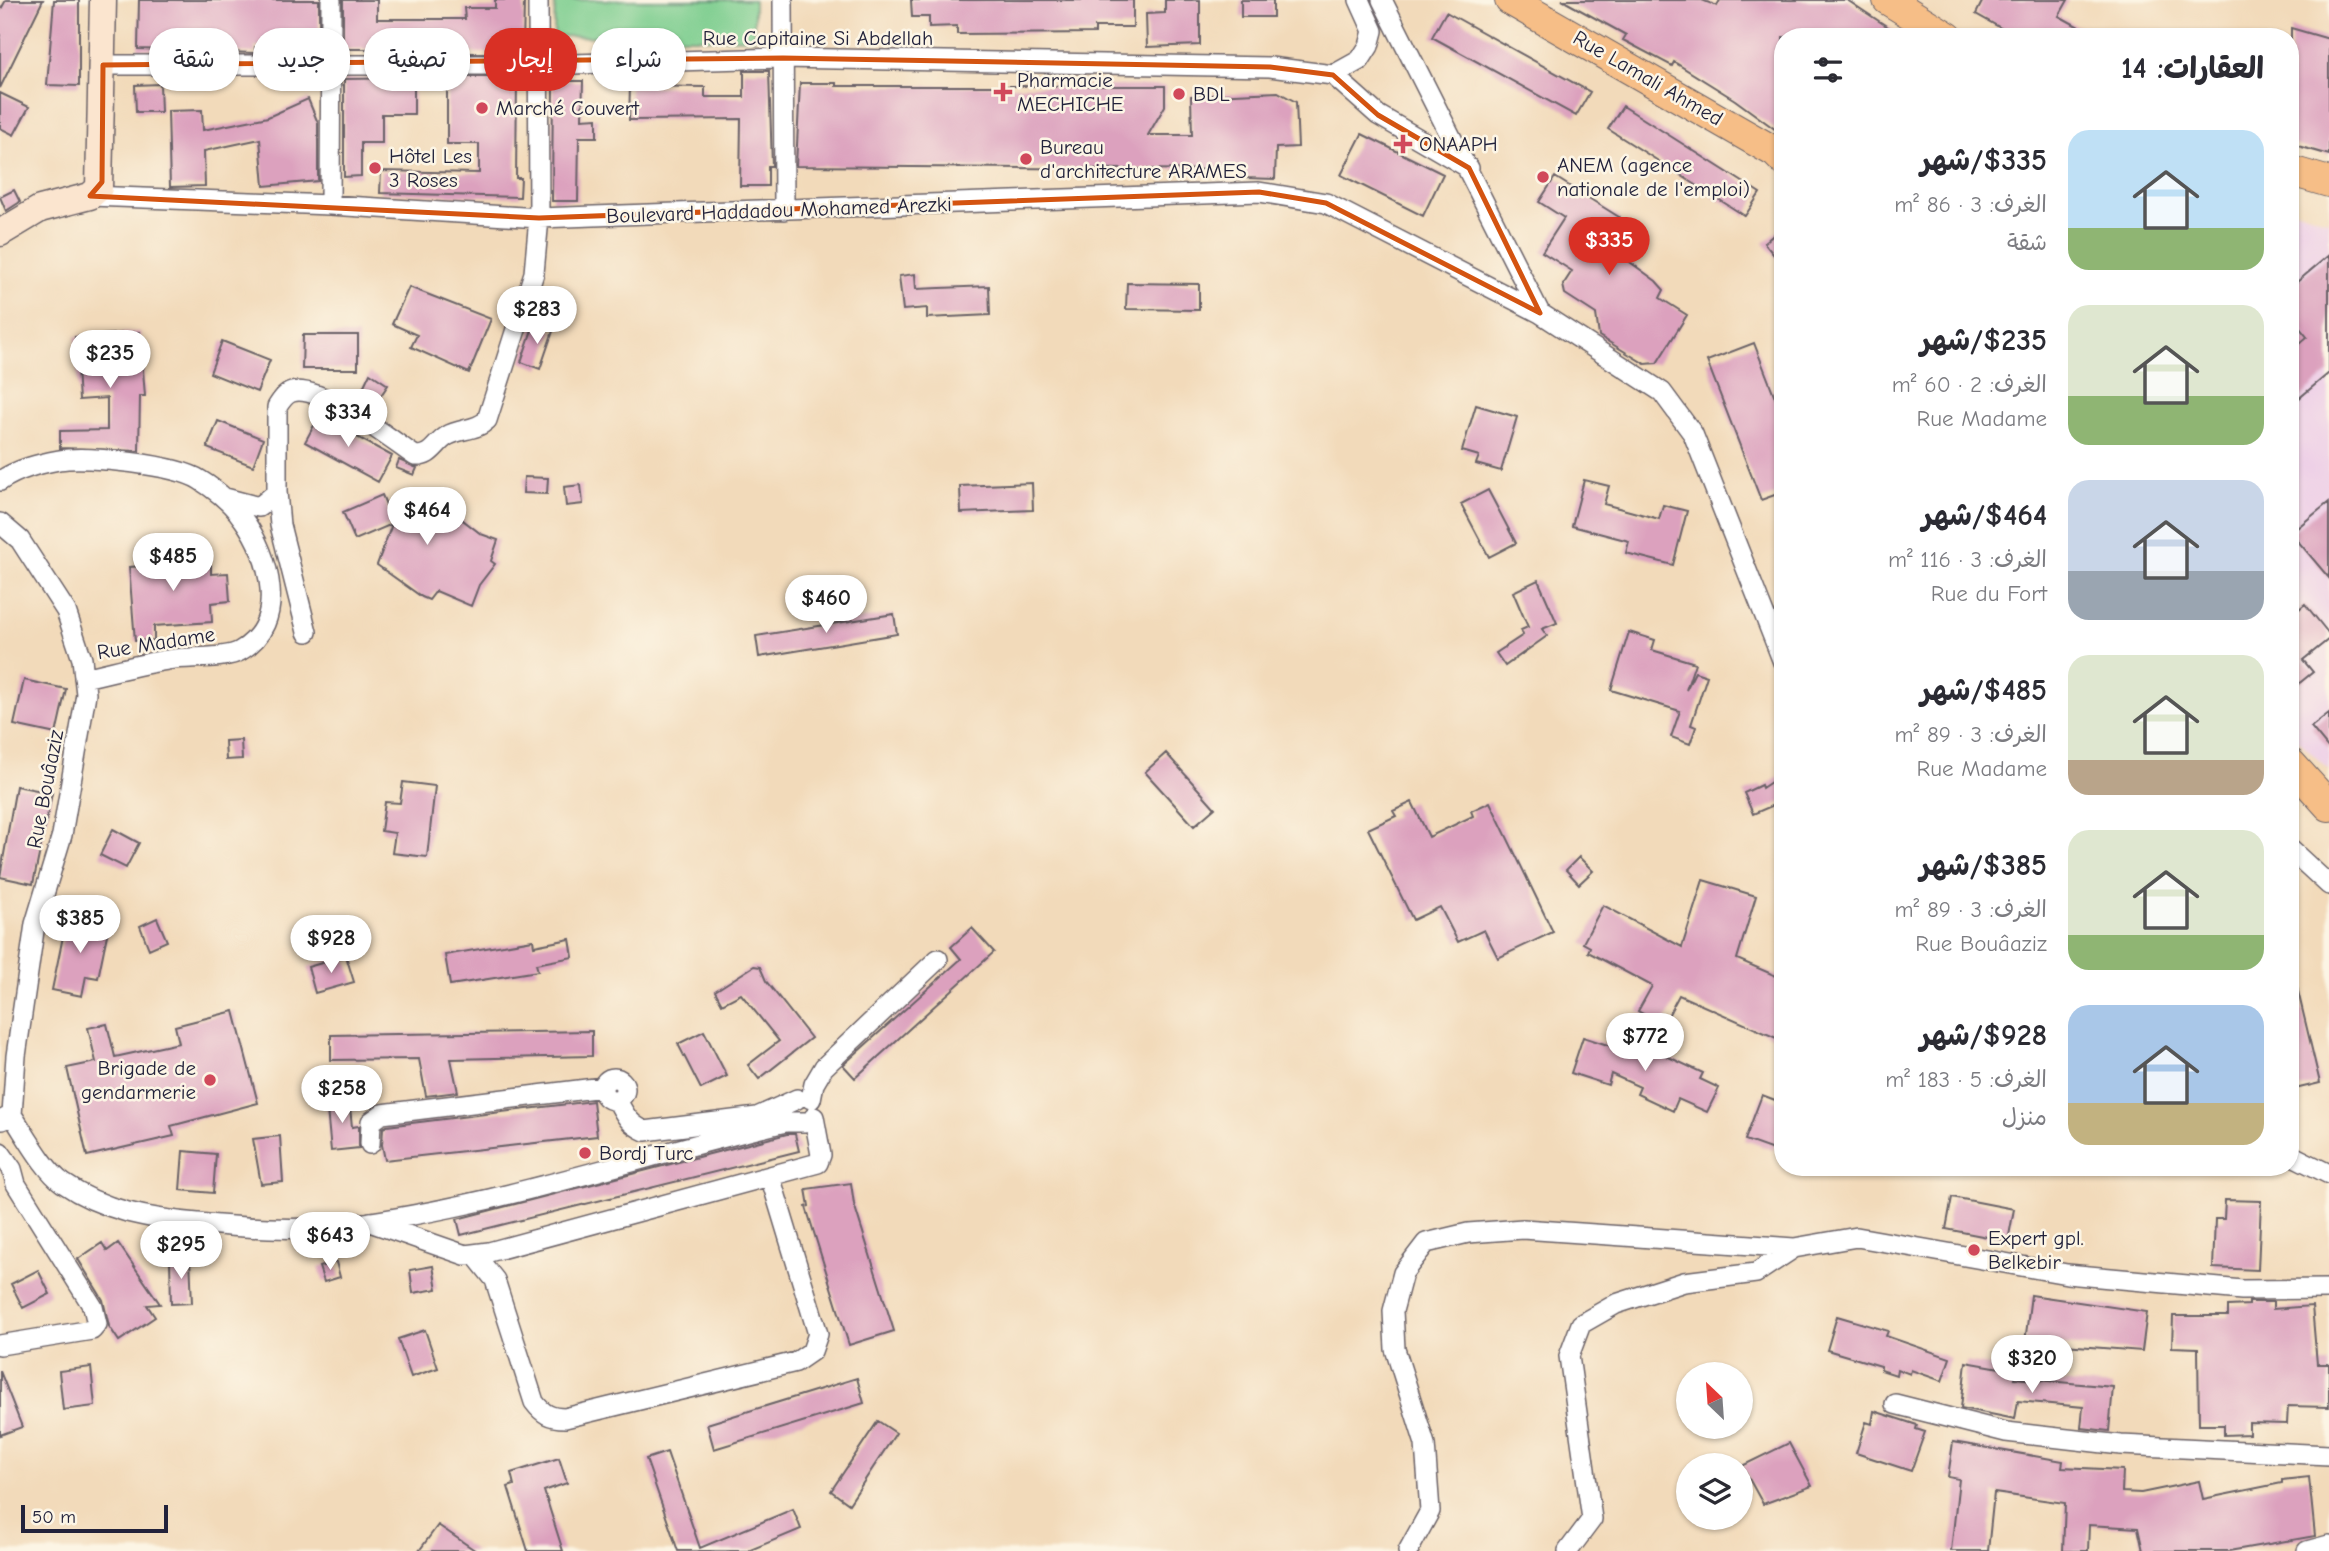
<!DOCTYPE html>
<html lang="ar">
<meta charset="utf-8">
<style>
:root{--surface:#fff;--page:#f2f2f3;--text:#2b2b33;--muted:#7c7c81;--accent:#d93025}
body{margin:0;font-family:"Comic Neue","Playpen Sans Arabic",sans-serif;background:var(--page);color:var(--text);direction:rtl;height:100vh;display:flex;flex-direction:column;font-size:26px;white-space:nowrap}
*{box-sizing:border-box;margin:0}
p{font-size:23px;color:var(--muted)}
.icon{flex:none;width:38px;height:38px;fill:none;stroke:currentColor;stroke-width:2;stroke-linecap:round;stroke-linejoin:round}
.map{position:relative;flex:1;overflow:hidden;direction:ltr}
.drawer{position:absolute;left:1774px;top:28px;width:525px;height:1148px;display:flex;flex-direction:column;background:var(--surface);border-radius:28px;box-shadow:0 2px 5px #0004;direction:rtl}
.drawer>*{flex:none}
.hud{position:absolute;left:21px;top:28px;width:665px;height:63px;direction:rtl;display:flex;gap:14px}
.needle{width:46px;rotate:335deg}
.controls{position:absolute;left:1676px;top:1362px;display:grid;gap:14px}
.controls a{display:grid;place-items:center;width:77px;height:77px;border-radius:50%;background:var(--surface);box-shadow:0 2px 5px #0004;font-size:35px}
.scale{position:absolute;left:21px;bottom:18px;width:147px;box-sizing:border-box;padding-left:7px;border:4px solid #22223b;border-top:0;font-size:19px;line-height:24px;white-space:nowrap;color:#22223b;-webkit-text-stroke:5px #fcf5e5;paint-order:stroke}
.price{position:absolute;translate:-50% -60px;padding:0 16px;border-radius:24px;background:#fff;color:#222;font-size:23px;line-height:46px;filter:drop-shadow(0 2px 4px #0008)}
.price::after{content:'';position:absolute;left:50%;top:42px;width:21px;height:16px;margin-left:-10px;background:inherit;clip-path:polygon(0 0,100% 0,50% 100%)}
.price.current{background:var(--accent);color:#fff}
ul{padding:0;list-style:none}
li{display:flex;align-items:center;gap:21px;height:175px;padding:0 35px}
li span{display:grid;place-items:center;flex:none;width:196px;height:140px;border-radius:21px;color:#555}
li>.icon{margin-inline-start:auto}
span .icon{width:84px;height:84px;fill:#fffc;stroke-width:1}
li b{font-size:30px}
h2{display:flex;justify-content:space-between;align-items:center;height:84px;padding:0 35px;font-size:30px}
.chip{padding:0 24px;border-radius:28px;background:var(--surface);box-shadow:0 2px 5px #0004;font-size:24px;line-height:63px}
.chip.current{background:var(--accent);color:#fff}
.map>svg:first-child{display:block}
</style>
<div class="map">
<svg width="2329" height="1551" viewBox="0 0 2329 1551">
<rect width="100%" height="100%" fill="#fcf5e5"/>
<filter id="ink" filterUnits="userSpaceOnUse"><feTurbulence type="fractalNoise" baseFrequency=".0143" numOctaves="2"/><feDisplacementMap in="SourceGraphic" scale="14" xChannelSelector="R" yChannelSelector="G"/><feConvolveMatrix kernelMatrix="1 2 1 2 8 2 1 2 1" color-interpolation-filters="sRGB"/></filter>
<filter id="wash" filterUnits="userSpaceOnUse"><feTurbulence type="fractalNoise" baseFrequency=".00686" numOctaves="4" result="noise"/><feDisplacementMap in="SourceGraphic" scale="28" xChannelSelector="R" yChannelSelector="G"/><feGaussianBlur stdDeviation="1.57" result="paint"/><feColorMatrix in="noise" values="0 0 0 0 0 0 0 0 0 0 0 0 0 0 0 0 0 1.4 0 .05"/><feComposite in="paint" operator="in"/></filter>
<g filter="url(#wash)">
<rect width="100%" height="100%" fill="#f2daba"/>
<path fill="#eed0e7" d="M2291,209L2329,221V770L2291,733Z"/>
<path fill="#7bcd8e" stroke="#4e7864" stroke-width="2" d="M555,0H754V39L554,36Z"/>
<g id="blocks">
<path fill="#dca1be" d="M6,0H43L0,88V11Z
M54,0H79V86L47,85Z
M139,0H319V48L255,47V53L138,49Z
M343,0H377V19H465L464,8H495V0H524L523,50H517V53H447V49H343Z
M911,0H1133V27H1095V33L957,34V26L929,27V17H912Z
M1165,0H1200V45L1147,47L1146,14L1165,13Z
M1241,0H1273V17H1241Z
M1562,0H1702L1717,6L1720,0H1847L1903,37H1783V135L1735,100L1674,62L1672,66L1623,40L1626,35Z
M1983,0H2068L2059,16L2097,37H2017L1976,14Z
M1446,12L1590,92L1576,116L1432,37Z
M2291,28L2329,39V155L2291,144Z
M744,71H769L772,166H768V186H740L741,119L629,120L630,86L705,87V97H744Z
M447,77H517L516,178H521L520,197L380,193L381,171L479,173V144H447Z
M414,78V114H382V143H361V176L344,177V79Z
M553,81H583L582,119L597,118V137H579L578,201H552Z
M800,83H836V86H1165V106L1148,135H1192L1191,96L1278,92L1296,102L1298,147L1276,148L1275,179L1245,178V170L796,166Z
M160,84L161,112H136L135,85Z
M0,93L29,107L14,135L0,128Z
M308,99L318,123V181L264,186L260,139L204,151L205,186L170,187L168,111L202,110L203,130L268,117Z
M1623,106L1760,193L1745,216L1608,129Z
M1362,134L1443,174L1423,216L1341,175Z
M1555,177L1619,217L1621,230L1605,244L1656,281L1664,290L1660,298L1687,315L1657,363L1645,364L1599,336L1596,314L1565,294L1563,285L1572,271L1542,252L1564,218L1539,202Z
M14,190L20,202L6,211L0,197Z
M1783,227V266L1764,243Z
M2329,255V373L2291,405V351L2307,337L2291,317V287Z
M915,274L916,289L989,286L990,315L927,318V308L903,310L899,276Z
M1127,283L1199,284V310L1126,309Z
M409,287L491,319L469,373L411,347L417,335L392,324Z
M534,324L553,331L540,369L521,362Z
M140,332L145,396H140L139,451L60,448V431L107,430V398L79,400L75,337Z
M303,335H358V369H302Z
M222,341L270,360L257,392L210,373Z
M1754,343L1783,418V492L1761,500L1707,361Z
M370,373L388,385L375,404L360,394Z
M1476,405L1517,417L1501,471L1476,464L1479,456L1462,451Z
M319,416L392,456L378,482L305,442Z
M218,421L263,439L253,466L207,448Z
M399,460L417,468L414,475L396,468Z
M524,477L548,478L547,494L523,493Z
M1584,480L1609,486L1604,504L1659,519L1663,505L1687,511L1673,565L1626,553L1629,541L1572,526Z
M1032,483L1033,510L961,513L960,486Z
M581,485L583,504L566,506L564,487Z
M1488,490L1516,543L1489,557L1461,504Z
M382,495L390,514L405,495L427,512L434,503L446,507L481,534L498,540L491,561L495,564L479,585L471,606L436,591L429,600L422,597L377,565L392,524L355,540L343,512Z
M2329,502V578L2291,533Z
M188,553L189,566L211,565V574L228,573L230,601L211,603L212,622L154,626V640L135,641L129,567L143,566L142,557Z
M1538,580L1557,623L1542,629L1547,636L1505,666L1496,653L1523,635L1521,630L1528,627L1513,592Z
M2305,604L2329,634V639L2303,660L2313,672L2291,690V616Z
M894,614L897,634L759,657L756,636Z
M1629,632L1655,640L1652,650L1695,663L1686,690L1695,672L1707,676L1691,725L1696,727L1690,744L1671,737L1680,711L1611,690Z
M24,680L66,689L56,734L14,725Z
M2329,713V749L2311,727Z
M241,740L242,759L226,760L225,741Z
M1166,753L1215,808L1194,826L1145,772Z
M1783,774V801L1753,814L1744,793L1761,785L1762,788Z
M403,782L435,786L427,857L392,853L395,833L381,831L385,802L400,803Z
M16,786L52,793L33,884L0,877Z
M1412,802L1429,837L1473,816L1471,811L1490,802L1553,932L1498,958L1484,930L1458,942L1440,907L1413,920L1368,829L1396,816L1393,811Z
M113,829L139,843L126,868L100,855Z
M1579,857L1593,871L1579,884L1566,870Z
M1703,880L1756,896L1737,959L1783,979V1041L1679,995L1663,1025L1638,1011L1652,986L1588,952L1590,947L1583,943L1603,905L1682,947Z
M67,917L109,925L98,978L86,976L82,996L52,990Z
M157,918L167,941L149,949L140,926Z
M972,928L994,952L855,1078L843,1065L961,959L951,947Z
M570,939L573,957L536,964L538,971L450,985L445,955L533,940L534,946Z
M346,956L354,982L315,993L308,967Z
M754,966L760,967L766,981L811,1038L759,1079L748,1065L779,1041L741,994L722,1004L715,991Z
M2297,987L2320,1083L2291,1090V988Z
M234,1011L258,1103L171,1126L174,1136L87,1156L67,1068L96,1062L88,1028L107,1024L115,1057L179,1043L175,1026Z
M592,1031V1056L451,1059L458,1092L426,1096L419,1059L331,1060V1035Z
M704,1031L727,1076L701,1089L678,1044Z
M1583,1037L1623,1050L1628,1038L1703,1073L1700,1079L1719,1088L1707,1112L1678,1099L1673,1111L1637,1094L1640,1087L1611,1074L1608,1085L1571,1073Z
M1762,1095L1783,1103V1124L1773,1150L1745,1140Z
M349,1097L352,1127L359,1126V1148L331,1151L326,1099Z
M593,1101L597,1136L385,1160L382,1145L383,1128L387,1126Z
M787,1134H795L799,1151L461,1235L457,1219Z
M280,1136L283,1182L261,1184L253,1139Z
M183,1151L216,1154L213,1193L180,1190Z
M851,1183L854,1204L894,1331L849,1345L806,1207L809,1206L806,1189Z
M1952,1197L2014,1209L2008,1241L1946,1229Z
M2225,1200L2261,1201L2258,1270L2213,1268L2215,1219H2224Z
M102,1243L107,1251L118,1243L160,1304L147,1305L155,1317L119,1341L109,1326L103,1300L78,1259Z
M190,1258L192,1303L171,1304L170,1259Z
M336,1262L340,1277L324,1282L319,1267Z
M433,1266L437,1289L413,1293L410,1270Z
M38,1270L50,1294L23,1308L11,1284Z
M2031,1295L2147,1312L2142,1351L2025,1342Z
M2249,1302H2273V1309L2312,1306L2317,1364H2329V1407L2288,1406L2287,1424L2249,1423V1434L2224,1435V1425H2199L2198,1348L2172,1347L2173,1316H2228V1306L2249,1305Z
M1837,1316L1888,1331L1886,1336L1950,1358L1942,1381L1911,1370L1910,1374L1897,1369L1896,1375L1881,1370V1366L1827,1350Z
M425,1330L438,1368L411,1377L398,1339Z
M1966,1362L2017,1371L2015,1378L2113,1387L2109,1431L2081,1428L2083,1407L2018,1401L2015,1419L1961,1408Z
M91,1367L95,1406L63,1410L59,1371Z
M0,1371L22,1427L0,1435Z
M857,1378L864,1403L714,1449L707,1424Z
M1874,1411L1917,1425L1916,1429L1925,1432L1911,1471L1856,1453L1866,1422L1872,1424Z
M878,1421L896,1433L849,1504L831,1491Z
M1953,1442L2063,1461L2062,1467L2123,1470L2122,1492L2141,1493L2199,1481L2203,1499L2282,1483V1480L2309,1477L2315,1536L2229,1551H2143L2138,1528L2089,1525L2088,1551H2063L2065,1503L1994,1493L1988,1551H1951L1959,1479L1948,1477Z
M1789,1443L1812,1486L1763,1504L1742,1466Z
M667,1452L700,1548L793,1509L801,1529L748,1551H678L646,1459Z
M559,1458L567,1483L544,1491L563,1551H528L508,1487L514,1485L511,1473Z
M438,1525L476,1551H419Z"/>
</g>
</g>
<g filter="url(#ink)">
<use href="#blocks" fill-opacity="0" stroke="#6b6267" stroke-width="2"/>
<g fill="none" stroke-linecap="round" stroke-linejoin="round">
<defs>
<path id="street" d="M783,0L784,210
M1382,0L1540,313L1662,392L1693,434L1783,662
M103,65H537L783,58L1270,67L1333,75L1360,60L1369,46L1373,31L1359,0
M1333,75L1378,115L1469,168
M90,196L330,205L539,218L1259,192L1326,203L1540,313
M330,205L331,0
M0,481C18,469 38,464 59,460C87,455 177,465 200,480C216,490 232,503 243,519C270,556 289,623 240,651C225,660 186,656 167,660C139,664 112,672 84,678
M277,492L280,525L307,632
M225,498L259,507L277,492V407C281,401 285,394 292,392C321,384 390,439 415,456C432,457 434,444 447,436C460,428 476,431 487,420L534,273L539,218L538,0
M0,523L20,540L66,611L82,659L86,694L62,835L35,924L16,1056L12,1115L2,1120
M2291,850L2329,885
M603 1089a11 11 0 1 1 22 0a11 11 0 1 1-22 0Z
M811,1099L814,1084L824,1067L938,959
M617,1100C625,1115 629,1124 645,1131L757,1117L797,1099
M12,1115C25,1134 45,1171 63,1183C103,1211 150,1219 198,1223C245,1228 294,1231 341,1226C492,1208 639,1156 786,1122H805
M370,1144L371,1122L382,1114L603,1087
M0,1152L12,1169L16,1184L93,1307L97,1324L92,1330L0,1345
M2291,1155L2329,1174
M370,1222L465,1255L489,1252L818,1163L821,1155L814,1117
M475,1255L495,1280L534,1402C543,1414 550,1418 565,1418L796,1362L812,1351L818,1334L770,1176
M1895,1404L2006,1432L2121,1445L2329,1455
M1408,1551L1430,1511L1425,1444L1395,1349L1393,1311L1403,1273L1426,1243L1468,1233L1523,1229L1794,1248
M1568,1551L1592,1519L1569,1356L1581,1324L1616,1304L1684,1282L1756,1273L1794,1248L1857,1237L2067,1274L2242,1290L2329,1289
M2307,1551L2329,1545"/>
<path id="secondary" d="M0,233L40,209L90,196L99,188L103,0"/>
<path id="primary" d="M1510,0L1775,152L1783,160
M1888,0L1948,37
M2291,171L2329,182
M2291,764L2329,806"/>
</defs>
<use href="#street" stroke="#6b6267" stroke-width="22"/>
<use href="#secondary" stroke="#6b6267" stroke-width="29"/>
<use href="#primary" stroke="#6b6267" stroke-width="32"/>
<use href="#street" stroke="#fff" stroke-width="19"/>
<use href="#secondary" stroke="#fbe5cf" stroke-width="26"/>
<use href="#primary" stroke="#f6be87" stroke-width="30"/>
</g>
</g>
<path fill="none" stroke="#d45411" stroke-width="5" stroke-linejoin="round" d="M783,58L1270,67L1333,75L1378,115L1469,168L1540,313L1326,203L1259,192L539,218L90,196L102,182L103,65Z"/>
<g fill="#d1495b" stroke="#fcf5e5" stroke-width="2.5">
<path d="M999.5 81.5h7v7h7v7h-7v7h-7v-7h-7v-7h7z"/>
<circle cx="1179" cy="94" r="7"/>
<circle cx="482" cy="108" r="7"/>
<path d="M1399.5 133.5h7v7h7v7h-7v7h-7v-7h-7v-7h7z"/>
<circle cx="1026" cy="159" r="7"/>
<circle cx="375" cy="168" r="7"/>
<circle cx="1543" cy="177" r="7"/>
<circle cx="210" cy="1080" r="7"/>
<circle cx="585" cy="1153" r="7"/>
<circle cx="1974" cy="1250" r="7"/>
</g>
<g text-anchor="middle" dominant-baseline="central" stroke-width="5" stroke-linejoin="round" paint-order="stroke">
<g font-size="21" fill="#22223b" stroke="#fcf5e5">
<text x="818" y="38">Rue Capitaine Si Abdellah</text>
<text transform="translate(1648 78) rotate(30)">Rue Lamali Ahmed</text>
<text transform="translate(779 210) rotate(-2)">Boulevard Haddadou Mohamed Arezki</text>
<text transform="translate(156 643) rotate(-9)">Rue Madame</text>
<text transform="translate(45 789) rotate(-79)">Rue Bouâaziz</text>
</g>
<g font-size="21" fill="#22223b" stroke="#fcf5e5" text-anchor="start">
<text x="1017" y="80">Pharmacie<tspan x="1017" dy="24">MECHICHE</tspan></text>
<text x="1193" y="94">BDL</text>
<text x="496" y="108">Marché Couvert</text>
<text x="1419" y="144">ONAAPH</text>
<text x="1040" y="147">Bureau<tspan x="1040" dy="24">d'architecture ARAMES</tspan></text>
<text x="389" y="156">Hôtel Les<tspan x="389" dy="24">3 Roses</tspan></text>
<text x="1557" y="165">ANEM (agence<tspan x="1557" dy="24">nationale de l'emploi)</tspan></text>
<text x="196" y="1068" text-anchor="end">Brigade de<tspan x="196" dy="24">gendarmerie</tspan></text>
<text x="599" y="1153">Bordj Turc</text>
<text x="1988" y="1238">Expert gpl.<tspan x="1988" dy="24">Belkebir</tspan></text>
</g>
</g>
</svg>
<div class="controls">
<a><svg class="needle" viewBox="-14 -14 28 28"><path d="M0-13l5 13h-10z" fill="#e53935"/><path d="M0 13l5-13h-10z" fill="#7c7c81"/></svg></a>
<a><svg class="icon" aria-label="layers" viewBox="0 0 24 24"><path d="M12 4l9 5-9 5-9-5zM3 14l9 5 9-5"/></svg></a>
</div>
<div class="scale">50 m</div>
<b class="price current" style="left:1609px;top:277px">$335</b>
<b class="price" style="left:537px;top:346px">$283</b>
<b class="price" style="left:110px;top:390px">$235</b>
<b class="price" style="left:348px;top:449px">$334</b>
<b class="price" style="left:427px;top:547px">$464</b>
<b class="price" style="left:173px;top:593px">$485</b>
<b class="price" style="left:826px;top:635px">$460</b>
<b class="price" style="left:80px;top:955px">$385</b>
<b class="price" style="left:331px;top:975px">$928</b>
<b class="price" style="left:1645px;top:1073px">$772</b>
<b class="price" style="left:342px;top:1125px">$258</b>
<b class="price" style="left:330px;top:1272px">$643</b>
<b class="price" style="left:181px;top:1281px">$295</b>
<b class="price" style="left:2032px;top:1395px">$320</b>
<div class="hud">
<a class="chip">شراء</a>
<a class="chip current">إيجار</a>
<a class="chip">تصفية</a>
<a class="chip">جديد</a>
<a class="chip">شقة</a>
</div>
<section class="drawer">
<h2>العقارات: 14<svg class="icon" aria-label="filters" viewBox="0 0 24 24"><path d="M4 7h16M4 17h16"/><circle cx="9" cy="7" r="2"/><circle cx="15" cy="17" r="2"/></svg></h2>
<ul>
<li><span style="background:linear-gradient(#bfe0f5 70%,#8fb573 0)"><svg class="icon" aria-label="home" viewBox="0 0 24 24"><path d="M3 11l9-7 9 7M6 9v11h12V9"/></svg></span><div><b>$335/شهر</b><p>الغرف: 3 · 86 m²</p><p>شقة</p></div></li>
<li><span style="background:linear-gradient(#dfe7d0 65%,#8fb573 0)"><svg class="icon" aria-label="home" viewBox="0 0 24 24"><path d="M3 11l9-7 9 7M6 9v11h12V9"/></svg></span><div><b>$235/شهر</b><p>الغرف: 2 · 60 m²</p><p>Rue Madame</p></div></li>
<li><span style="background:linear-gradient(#c9d6e8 65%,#9aa5b1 0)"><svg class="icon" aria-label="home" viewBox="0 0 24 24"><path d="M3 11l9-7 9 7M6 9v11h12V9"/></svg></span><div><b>$464/شهر</b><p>الغرف: 3 · 116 m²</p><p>Rue du Fort</p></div></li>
<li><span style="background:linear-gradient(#dfe7d0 75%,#b9a48a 0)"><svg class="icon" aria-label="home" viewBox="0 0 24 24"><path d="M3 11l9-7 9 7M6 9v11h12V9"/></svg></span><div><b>$485/شهر</b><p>الغرف: 3 · 89 m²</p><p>Rue Madame</p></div></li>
<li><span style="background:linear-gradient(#dfe7d0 75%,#8fb573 0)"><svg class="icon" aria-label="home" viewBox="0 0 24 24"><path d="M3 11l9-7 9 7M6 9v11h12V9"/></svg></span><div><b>$385/شهر</b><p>الغرف: 3 · 89 m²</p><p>Rue Bouâaziz</p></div></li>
<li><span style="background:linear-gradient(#a9c7e8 70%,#c2b280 0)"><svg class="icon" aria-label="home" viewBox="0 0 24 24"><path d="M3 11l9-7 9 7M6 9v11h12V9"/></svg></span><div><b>$928/شهر</b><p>الغرف: 5 · 183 m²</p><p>منزل</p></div></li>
</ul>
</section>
</div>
